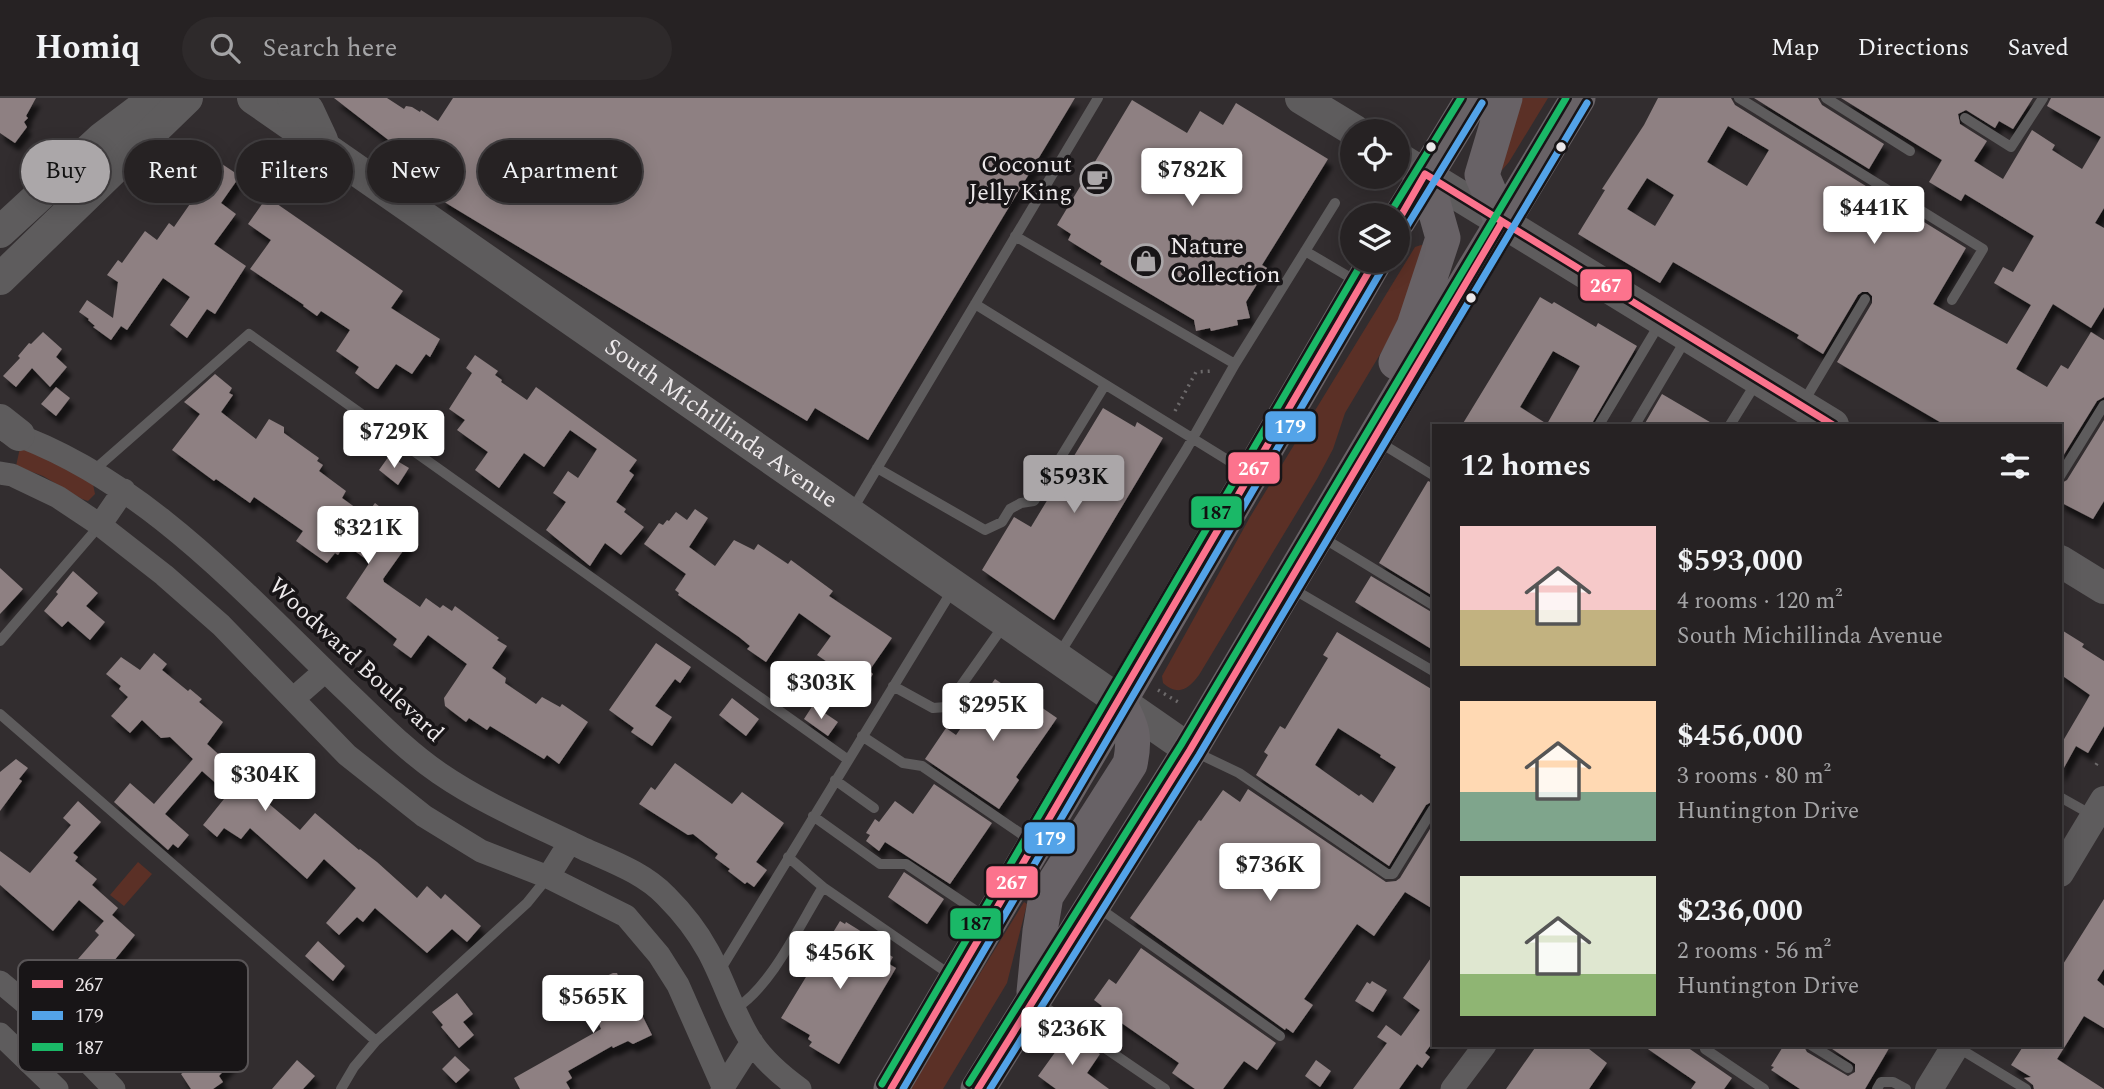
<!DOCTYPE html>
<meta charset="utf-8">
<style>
:root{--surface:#262223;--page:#2e2a2b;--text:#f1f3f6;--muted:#a4a4a6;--line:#423f41;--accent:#aba7a9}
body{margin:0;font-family:Spectral,serif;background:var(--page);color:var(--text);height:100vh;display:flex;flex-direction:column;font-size:26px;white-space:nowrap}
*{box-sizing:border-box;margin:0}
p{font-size:23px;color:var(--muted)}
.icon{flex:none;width:38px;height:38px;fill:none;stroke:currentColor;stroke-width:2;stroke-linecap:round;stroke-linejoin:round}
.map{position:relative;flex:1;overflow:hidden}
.details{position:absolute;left:1432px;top:326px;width:630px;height:623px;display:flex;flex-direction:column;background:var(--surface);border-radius:0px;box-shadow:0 4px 18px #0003,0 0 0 2px var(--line)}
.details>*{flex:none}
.hud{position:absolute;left:21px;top:42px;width:665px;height:63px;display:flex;gap:14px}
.buttons{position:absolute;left:1340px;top:21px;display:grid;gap:14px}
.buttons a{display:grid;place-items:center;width:70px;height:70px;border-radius:50%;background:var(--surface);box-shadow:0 4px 18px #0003,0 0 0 2px var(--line);font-size:35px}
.price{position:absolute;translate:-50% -60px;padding:0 16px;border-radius:7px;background:#fff;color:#222;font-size:23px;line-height:46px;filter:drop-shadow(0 2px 4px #0008)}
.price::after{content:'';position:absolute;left:50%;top:42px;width:21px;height:16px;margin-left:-10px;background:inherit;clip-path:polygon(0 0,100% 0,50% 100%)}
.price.selected{background:var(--accent);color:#111}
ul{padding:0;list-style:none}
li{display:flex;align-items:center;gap:21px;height:175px;padding:0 28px}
li span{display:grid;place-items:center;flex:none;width:196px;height:140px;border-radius:0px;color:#555}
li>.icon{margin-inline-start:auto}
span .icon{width:84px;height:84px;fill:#fffc;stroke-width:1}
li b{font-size:30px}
h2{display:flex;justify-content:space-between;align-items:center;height:84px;padding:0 28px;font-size:30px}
.pill{padding:0 24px;border-radius:32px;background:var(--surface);box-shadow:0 4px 18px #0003,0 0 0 2px var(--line);font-size:24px;line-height:63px}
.pill.selected{background:var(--accent);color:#111}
header{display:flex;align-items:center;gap:42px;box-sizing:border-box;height:98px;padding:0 35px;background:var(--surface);border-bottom:2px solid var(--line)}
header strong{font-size:33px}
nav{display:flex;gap:38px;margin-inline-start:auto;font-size:24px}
.search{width:490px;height:63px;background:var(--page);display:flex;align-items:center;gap:18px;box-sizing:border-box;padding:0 24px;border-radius:38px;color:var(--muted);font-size:26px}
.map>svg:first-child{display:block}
</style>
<header>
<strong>Homiq</strong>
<div class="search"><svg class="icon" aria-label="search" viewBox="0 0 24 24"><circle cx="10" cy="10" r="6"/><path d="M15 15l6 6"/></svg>Search here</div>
<nav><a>Map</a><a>Directions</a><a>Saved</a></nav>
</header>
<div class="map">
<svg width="2104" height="991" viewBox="0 0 2104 991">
<defs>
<filter id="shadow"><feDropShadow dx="4.5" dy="8" stdDeviation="2" flood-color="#0009"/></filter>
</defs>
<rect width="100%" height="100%" fill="#322d2f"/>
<path fill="#5b3026" d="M1518,0H1548L1509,64L1502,72H1496Z
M1421,147L1427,149L1419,191L1345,315L1333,351L1317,381L1199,577C1188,592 1178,598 1163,585L1162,578L1250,419L1415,149Z
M20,350L50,360L93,386L95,396L88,403L82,401L43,378L16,368Z
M138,764L152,776L124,808L110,797Z
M1024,804L1027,806L1007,885L943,991H909Z"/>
<path fill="#8e8082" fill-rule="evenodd" filter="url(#shadow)" d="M0,0H36L26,18L28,20L24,24L27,29L15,45L0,35Z
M334,0H387L404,11L406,8L412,9L420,14L421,12L438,23L453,0H1075L868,342L815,310L807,323L441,102L461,70L432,77L406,60L404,54Z
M1658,0H1731L1735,7L1966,150L1933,206L2007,246L2031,207L1994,185L2003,169L2013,174L2034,138L1965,96L1961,103L1929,84L1942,62L1841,0H2033L2013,31L1999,23L1995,30L1966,12L1958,16L1960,26L1987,43L1974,63L2003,81L2032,32L2055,47L2052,52L2082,71L2101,39L2047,8L2051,0H2104V110L2095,125L2104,130V209L2091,230L2053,206L2016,271L2047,289L2061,267L2068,271L2091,234L2104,242V299L2097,303L2060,363V327H1945L1837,264L1872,205V198L1868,194H1862L1858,197L1823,256L1797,240L1799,237L1673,164L1660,185L1578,136L1605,92L1602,91L1644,27ZM1728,28L1769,52L1747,88L1707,64ZM1647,80L1674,97L1655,128L1627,111Z
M1754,0H1818L1822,7L1884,46L1869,71Z
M1132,2L1187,35L1200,13L1223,27L1236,5L1328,61L1262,167L1267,170L1246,204L1250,220L1237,222L1238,227L1211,233L1210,230L1196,233L1194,222L1100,166L1102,163L1068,142L1071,136L1057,127Z
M219,64L240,78L221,105L236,116L214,146L246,168L215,216L207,211L187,240L170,227L190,199L163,180L127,232L121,228L111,242L93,229L95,228L88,222L89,221L79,214L87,202L113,220L118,184L107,177L118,162L122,165L145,133L157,142L169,125L174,129Z
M267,99L403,193L391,210L440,241L430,259L426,256L412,276L396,266L378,291L375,290L355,275L359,269L336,253L350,232L321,213L317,218L303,208L304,207L250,171L271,142L248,126Z
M1540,199L1552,206L1554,204L1596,229L1598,225L1637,248L1591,327H1462ZM1553,253L1580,268L1547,326L1520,309Z
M43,234L62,251L56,259L67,269L50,289L32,270L16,289L3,278L20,260L18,258L29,245L31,246Z
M475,257L498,273L495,277L502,282L501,284L527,302L536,289L637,362L629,373L634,377L616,404L626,411L624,414L644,429L621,457L605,445L590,468L546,432L566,404L553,395L568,373L578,380L597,351L570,332L544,369L524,355L499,390L475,372L488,354L457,332L465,322L449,311L472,275L466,270Z
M215,276L232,290L229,295L233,297L221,314L256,341L269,321L284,329V335L319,360L317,363L323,367L319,373L346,393L342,400L366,417L375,405L389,416L383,423L410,443L383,481L384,484L420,509L426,500L440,510L443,507L452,513L455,508L499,540L497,542L507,548L492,570L506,580L505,585L536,606L542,599L560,609L562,606L588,624L559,666L547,657L544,661L490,628L487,632L469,620L466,624L445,608L444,600L467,566L428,537L411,560L393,547L397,541L346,500L370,464L345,446L338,457L335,455L327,465L296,443L303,433L254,399L250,405L216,381L214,383L172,352L200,316L184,304Z
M56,289L70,300L56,318L41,306Z
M1662,296L1715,327H1644Z
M1103,310L1135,329L1137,324L1163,340L1054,522L982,472L1014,419L1031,429Z
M2104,322V403L2093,421L2060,404V386L2067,382Z
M389,358L409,370L398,387L379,372Z
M1428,383L1433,385V498L1379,465Z
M695,411L708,420L689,449L715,468L734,442L754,452L758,446L788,466L791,462L833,493L829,498L892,540L869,573L873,576L864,589L817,557L831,538L799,515L766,564L747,551L750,548L739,539L678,497L679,495L675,492L686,476L644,446L659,425L663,427L667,422L669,423L676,414L687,422Z
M0,470L23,491L0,516Z
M73,473L98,495L86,508L105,524L90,542L68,523L62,529L44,513L58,496L56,494Z
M1371,478L1433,515V552L1355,504Z
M2060,531L2084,546L2082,549L2104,563V628L2088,655L2076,648L2060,677V648L2090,597L2060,576Z
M1337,534L1433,592V703L1426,707L1389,768L1256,677L1268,657L1264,654L1280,628L1285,631L1328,560L1323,557ZM1338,630L1381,657L1380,659L1396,669L1373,705L1361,696L1359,698L1315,667Z
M656,545L691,569L680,585L675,581L655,608L672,619L652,648L631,634L634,630L609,612Z
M154,555L167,566L162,572L188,593L190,591L202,601L199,604L223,624L207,646L232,668L237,662L252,676L254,688L264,697L262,700L300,732L315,715L359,752L360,751L377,764L417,800L427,788L441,801L445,796L481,828L467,844L452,831L427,855L375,810L363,824L357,819L339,837L326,825L356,790L324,761L307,781L250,730L241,741L224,730L217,739L203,727L228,696L202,673L165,716L189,737L178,750L173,746L168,752L114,704L130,685L154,706L193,661L170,639L161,640L142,622L130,635L111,618L128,599L119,591L121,588L106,576L121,559L140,572Z
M995,581L1018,597L1019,594L1057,620L1016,679L1019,682L999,711L925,661L946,630L956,637Z
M732,600L759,621L746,638L719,617Z
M813,607L838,624L828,638L804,621Z
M16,661L28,670L19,681L22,683L0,713V674Z
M675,665L732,706L742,694L784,725L756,764L767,772L754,789L747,784L745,786L728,773L730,771L715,760L718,756L693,736L688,737L639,706L651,689L655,692Z
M934,686L992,725L950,786L885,744L879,753L866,743L870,737L866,735L875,721L879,724L895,703L913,716Z
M1248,691L1386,784L1396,783L1400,780L1433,726V811L1405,794L1374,838L1357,826L1304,901L1313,907L1293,935L1286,930L1285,932L1130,820L1199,722L1201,723L1223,692L1240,704Z
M78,703L101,724L73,755L78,759L75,763L97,781L92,787L118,810L112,817L135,837L100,880L78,861L99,837L95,833L104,823L79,802L53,833L0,787V753L30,775L71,727L63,720Z
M904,774L944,801L927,826L888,799Z
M2104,801V871L2097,882L2104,888V930L2084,918L2057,961L2104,991H2034L2033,987L2024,980L2031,979L2011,967L2024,947H2060V871Z
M840,823L845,826L846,824L875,842L872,847L893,859L889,866L896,870L839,966L809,948L812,944L808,941L810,937L781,920Z
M318,843L345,868L333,883L305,858Z
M1141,850L1276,945L1257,972L1244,963L1223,991H1195L1172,975L1179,965L1100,910L1102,908L1094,902L1109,881L1116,886Z
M1433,857V944L1425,955L1430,959L1422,970L1417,966L1399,991H1353L1387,945L1377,939L1386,927L1401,938L1420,912L1403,900Z
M169,874L207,908L182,938L207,959L224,939L241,954L219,978L223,984L213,991H191L181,976L187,972L123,915L137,899L143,904Z
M613,875H617L621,885L624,884L631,899H633L652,937L633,946L628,943L613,950L612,948L568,973L572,980L566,984L570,991H520L514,980L601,931L584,888Z
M1372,883L1387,892L1373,914L1355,903L1367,884L1370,886Z
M457,895L473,916L463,924L474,937L459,950L441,929L443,927L432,914Z
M1069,935L1100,956L1087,975L1109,991H1056L1038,978Z
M1537,947H1584L1607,965L1589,991H1506Z
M1642,947H1684L1732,980L1724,991H1691L1696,984Z
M1784,947H1803L1807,954L1848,978L1855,974V966L1826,947H1891L1865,991H1800L1771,972L1774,969L1771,968Z
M455,958L470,972L456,985L442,971Z
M297,962L315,978L303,991H272Z
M1316,962L1331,973L1320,989L1305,978Z"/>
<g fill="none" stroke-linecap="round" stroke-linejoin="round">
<path stroke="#6d6a6b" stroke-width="3.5" stroke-dasharray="2 5" stroke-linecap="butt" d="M1175,313L1196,274L1213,273
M1158,592L1178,604
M2096,667L2099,662"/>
<path stroke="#5e5c5d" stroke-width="10" d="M1739,0L1983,151L1952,202
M1826,0L1910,53
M1965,20L2011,49L2043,0
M1015,138L1235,266L1186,352L1058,558
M1305,153L1356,183
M975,206L1247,374
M1235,266L1335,105
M1803,305L1865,201
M1599,327L1660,225
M1635,327L1686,241
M1730,327L1756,285
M1379,344L1433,377
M877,370L985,432L1002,424L1010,411L1021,405L1034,403L1105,287
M93,373L249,236L847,661
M2060,378L2104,307
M851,414L1098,0
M1320,438L1433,507
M1293,491L1433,573
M0,543L100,427
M893,588L933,610L946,609L1004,527
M0,616L376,943
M862,638L903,665L922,668L1033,744
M1193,653L1239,675L1387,776H1393L1433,711
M835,682L874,710
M2060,699L2092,717
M813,718L880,766H906L988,821
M788,759L823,789
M1099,810L1280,938
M719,874L953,491
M1039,905L1165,991
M735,911C772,888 800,826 823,789L952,878
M1811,947L1848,970
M1957,949L2026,991
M1705,951L1764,991
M341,991L354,969L376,943L527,805L548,779
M1877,991L1881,984H1893L1906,991"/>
<path stroke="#5e5c5d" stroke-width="23" d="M6,333C143,380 242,493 344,591C375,620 404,651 439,675C484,706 535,727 584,751C613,764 644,775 666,798C682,814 697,833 708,853C724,882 733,915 751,943C764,963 782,978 800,991
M0,375L12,377L58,399L100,427L164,477L221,527L347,657L424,718L481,753L548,779L626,818L659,857L678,887L724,991
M100,427L124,392
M293,601L325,573
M548,779L570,744
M0,884C41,917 78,952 114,991
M0,936L57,991
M722,991L752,944
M1452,991L1485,947"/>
<path stroke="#5e5c5d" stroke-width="28" d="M2060,775L2104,702
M1929,991L1956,947"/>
<g stroke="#5e5c5d" stroke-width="32">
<path id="s1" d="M253,0L1190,652"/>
<path d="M293,0L308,12L322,42"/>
<path d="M1301,0L1355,33"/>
<path d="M1398,60L1833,327"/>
<path d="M0,134L102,40L155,0"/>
<path d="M0,181L187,0"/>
<path d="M0,322L19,337"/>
<path d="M2060,463L2104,490"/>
</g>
<path stroke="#686266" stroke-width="35" d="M1398,123L1473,0
M1502,124L1482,77L1505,0
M1396,264L1414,228L1443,140L1425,76
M1034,894L1040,833L1046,798L1130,666C1136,638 1132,629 1119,604
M891,991L1119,604L1375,163
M978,991L1190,652L1475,170L1578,0"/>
<defs>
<path id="bus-1" d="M1398,123L1425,76L1833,327
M891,991L1375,163
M978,991L1190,652L1502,124"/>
<path id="bus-2" d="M1407,128L1482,5
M903,991L1384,168
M990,991L1199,657L1587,5"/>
<path id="bus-3" d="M1389,117L1461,0
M969,985L1181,647L1566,0
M882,986L1363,163"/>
</defs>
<use href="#bus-1" stroke="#181517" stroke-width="12"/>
<use href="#bus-2" stroke="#181517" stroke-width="12"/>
<use href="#bus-3" stroke="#181517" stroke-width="12"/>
<use href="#bus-1" stroke="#fc738d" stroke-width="7"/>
<use href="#bus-2" stroke="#53a3e8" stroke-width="7"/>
<use href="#bus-3" stroke="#1ab867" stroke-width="7"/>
</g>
<defs>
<symbol id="cafe-ring" viewBox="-11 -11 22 22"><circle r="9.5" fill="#181517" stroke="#aba7a9" stroke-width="1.5"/><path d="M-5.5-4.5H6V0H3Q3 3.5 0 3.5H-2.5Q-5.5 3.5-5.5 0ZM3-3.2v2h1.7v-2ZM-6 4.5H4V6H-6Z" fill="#aba7a9"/></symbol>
<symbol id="shop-ring" viewBox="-11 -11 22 22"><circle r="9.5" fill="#181517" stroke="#aba7a9" stroke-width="1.5"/><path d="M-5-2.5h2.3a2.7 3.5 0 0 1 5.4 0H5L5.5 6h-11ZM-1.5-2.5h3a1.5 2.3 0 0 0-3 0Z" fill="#aba7a9"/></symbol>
</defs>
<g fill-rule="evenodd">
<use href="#cafe-ring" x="1078" y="62" width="38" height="38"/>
<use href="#shop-ring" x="1127" y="144" width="38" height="38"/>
</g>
<g fill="#ece8ea" stroke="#181517" stroke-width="2.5">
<circle cx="1431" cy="49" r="6"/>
<circle cx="1561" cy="49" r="6"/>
<circle cx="1471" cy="200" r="6"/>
</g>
<g text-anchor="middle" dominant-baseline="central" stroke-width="7" stroke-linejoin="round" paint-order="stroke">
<g font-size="24" fill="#ece8ea" stroke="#181517" text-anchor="end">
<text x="1072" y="67">Coconut<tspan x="1072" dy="28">Jelly King</tspan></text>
<text x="1170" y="149" text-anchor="start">Nature<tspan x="1170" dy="28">Collection</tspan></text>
</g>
<g font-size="24" fill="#ece8ea" stroke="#181517">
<text stroke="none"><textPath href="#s1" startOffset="570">South Michillinda Avenue</textPath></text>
<text transform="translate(356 562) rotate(43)">Woodward Boulevard</text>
</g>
</g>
<rect x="18" y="862" width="230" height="112" rx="10" fill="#181517" stroke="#585456" stroke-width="2"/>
<rect x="32" y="882" width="31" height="8" fill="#fc738d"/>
<rect x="32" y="913" width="31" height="9" fill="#53a3e8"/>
<rect x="32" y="945" width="31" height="8" fill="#1ab867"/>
<g font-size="19" fill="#ece8ea">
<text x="75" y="893">267</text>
<text x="75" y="924">179</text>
<text x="75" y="956">187</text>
</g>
<g stroke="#181517" stroke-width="2.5">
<rect x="1579" y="170" width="54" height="34" rx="7" fill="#fc738d"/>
<rect x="1264" y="312" width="53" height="33" rx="7" fill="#53a3e8"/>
<rect x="1227" y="353" width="54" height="34" rx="7" fill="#fc738d"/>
<rect x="1190" y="397" width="53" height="34" rx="7" fill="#1ab867"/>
<rect x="1023" y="723" width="53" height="34" rx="7" fill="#53a3e8"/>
<rect x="985" y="767" width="54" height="34" rx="7" fill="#fc738d"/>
<rect x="949" y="809" width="53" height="33" rx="7" fill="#1ab867"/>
</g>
<g font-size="19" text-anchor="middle" font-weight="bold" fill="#fff">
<text x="1606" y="194">267</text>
<text x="1290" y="335">179</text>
<text x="1254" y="377">267</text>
<text x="1050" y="747">179</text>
<text x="1012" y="791">267</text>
</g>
<g font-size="19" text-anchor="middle" font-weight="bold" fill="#111">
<text x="1216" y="421">187</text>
<text x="976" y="832">187</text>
</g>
</svg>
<div class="buttons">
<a><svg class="icon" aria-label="locate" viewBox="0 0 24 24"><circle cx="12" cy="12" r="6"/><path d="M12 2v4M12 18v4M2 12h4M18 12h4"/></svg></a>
<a><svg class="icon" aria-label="layers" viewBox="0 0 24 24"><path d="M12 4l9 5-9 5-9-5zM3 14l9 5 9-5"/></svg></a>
</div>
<b class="price" style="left:1192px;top:110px">$782K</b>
<b class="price" style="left:1874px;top:148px">$441K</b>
<b class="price" style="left:394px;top:372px">$729K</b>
<b class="price selected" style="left:1074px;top:417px">$593K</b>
<b class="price" style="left:368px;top:468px">$321K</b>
<b class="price" style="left:821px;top:623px">$303K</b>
<b class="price" style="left:993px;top:645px">$295K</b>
<b class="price" style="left:265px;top:715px">$304K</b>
<b class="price" style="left:1270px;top:805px">$736K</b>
<b class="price" style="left:840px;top:893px">$456K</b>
<b class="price" style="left:593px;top:937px">$565K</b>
<b class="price" style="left:1072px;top:969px">$236K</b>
<div class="hud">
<a class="pill selected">Buy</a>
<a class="pill">Rent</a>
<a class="pill">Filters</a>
<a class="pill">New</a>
<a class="pill">Apartment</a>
</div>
<section class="details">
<h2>12 homes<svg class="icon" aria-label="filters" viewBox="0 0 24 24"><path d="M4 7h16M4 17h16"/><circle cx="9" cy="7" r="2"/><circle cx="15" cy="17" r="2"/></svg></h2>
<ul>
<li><span style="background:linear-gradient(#f6c9c9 60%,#c2b280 0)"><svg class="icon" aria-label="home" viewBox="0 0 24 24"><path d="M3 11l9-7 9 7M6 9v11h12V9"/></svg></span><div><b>$593,000</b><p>4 rooms · 120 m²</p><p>South Michillinda Avenue</p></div></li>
<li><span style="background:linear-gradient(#ffd9b3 65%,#7fa58c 0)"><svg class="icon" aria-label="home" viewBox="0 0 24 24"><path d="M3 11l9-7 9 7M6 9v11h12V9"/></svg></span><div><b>$456,000</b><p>3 rooms · 80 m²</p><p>Huntington Drive</p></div></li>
<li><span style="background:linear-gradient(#dfe7d0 70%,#8fb573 0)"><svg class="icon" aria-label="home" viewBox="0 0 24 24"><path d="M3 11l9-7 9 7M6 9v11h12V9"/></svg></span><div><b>$236,000</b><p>2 rooms · 56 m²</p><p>Huntington Drive</p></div></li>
</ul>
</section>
</div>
